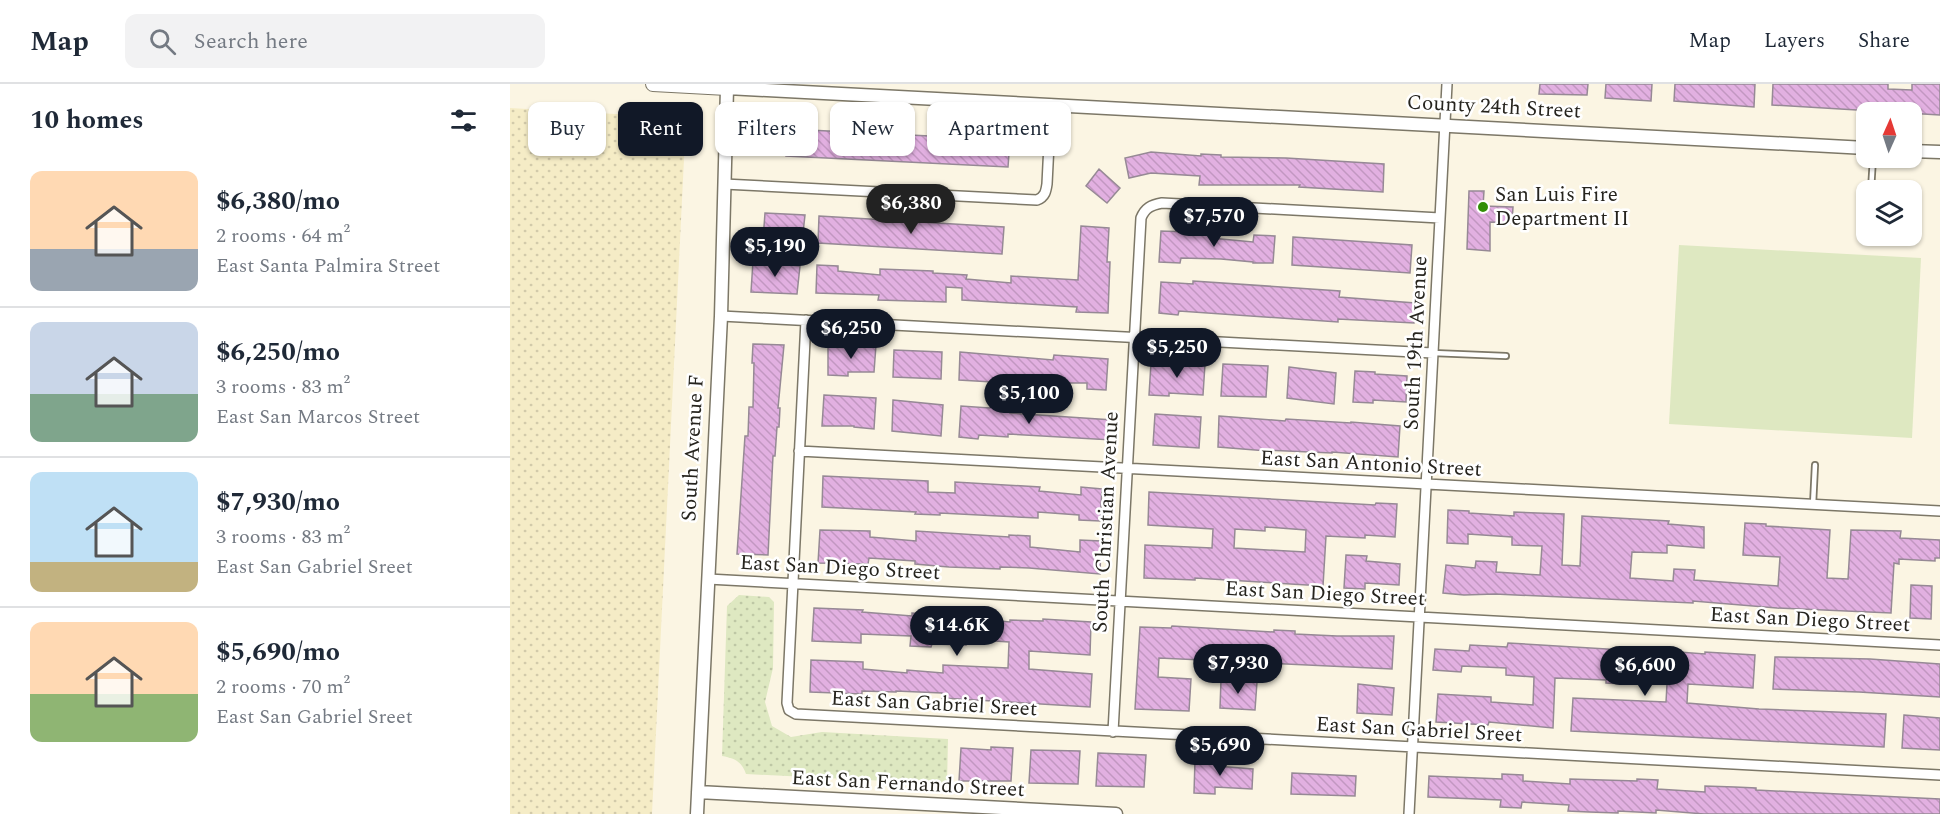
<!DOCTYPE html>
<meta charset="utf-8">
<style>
:root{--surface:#fff;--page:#f2f2f3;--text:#1f2937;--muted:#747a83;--line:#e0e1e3;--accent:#111827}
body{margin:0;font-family:Spectral,serif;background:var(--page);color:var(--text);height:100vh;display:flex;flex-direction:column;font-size:22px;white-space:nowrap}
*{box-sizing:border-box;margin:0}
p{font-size:20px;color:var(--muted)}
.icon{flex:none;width:33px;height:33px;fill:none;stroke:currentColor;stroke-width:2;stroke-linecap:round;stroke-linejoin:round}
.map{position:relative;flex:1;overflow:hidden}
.details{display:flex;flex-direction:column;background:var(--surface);width:510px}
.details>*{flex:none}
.top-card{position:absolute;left:18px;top:18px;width:570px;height:54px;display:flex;gap:12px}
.needle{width:39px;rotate:3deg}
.tools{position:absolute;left:1346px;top:18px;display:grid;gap:12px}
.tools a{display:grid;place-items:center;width:66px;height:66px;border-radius:12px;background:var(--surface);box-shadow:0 2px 4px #0004;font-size:30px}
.price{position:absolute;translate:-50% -51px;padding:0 14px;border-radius:21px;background:var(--accent);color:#fff;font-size:20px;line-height:39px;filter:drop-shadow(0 2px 3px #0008)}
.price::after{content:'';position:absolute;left:50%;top:36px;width:18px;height:14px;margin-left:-9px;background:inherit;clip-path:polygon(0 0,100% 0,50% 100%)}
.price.current{background:#222;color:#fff}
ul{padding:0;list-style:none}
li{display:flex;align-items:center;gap:18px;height:150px;padding:0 30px}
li+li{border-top:2px solid var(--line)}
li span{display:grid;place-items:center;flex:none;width:168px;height:120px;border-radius:12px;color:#555}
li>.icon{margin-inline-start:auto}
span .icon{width:72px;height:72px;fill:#fffc;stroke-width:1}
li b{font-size:26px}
h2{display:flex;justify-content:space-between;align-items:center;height:72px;padding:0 30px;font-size:26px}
.pill{padding:0 21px;border-radius:12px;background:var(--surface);box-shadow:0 2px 4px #0004;font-size:21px;line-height:54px}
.pill.current{background:var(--accent);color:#fff}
header{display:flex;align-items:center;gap:36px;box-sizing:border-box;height:84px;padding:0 30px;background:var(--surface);border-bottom:2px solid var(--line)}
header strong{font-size:28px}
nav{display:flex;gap:33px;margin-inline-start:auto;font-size:21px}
.search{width:420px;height:54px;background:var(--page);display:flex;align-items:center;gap:15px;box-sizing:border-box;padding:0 21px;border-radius:12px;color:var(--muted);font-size:22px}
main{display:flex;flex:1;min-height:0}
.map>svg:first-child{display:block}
</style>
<header>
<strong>Map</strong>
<div class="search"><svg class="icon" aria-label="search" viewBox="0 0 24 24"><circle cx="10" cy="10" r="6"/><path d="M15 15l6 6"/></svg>Search here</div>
<nav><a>Map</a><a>Layers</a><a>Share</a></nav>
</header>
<main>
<section class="details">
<h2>10 homes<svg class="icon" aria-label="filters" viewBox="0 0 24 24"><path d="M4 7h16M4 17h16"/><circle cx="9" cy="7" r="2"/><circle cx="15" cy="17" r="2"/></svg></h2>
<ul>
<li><span style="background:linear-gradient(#ffd9b3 65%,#9aa5b1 0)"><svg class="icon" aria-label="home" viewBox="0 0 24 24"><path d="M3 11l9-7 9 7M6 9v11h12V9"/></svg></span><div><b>$6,380/mo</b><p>2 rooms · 64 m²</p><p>East Santa Palmira Street</p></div></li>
<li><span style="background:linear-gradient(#c9d6e8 60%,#7fa58c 0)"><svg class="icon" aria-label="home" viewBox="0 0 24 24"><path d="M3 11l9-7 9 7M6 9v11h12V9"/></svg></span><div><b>$6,250/mo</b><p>3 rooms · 83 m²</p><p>East San Marcos Street</p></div></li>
<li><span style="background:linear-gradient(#bfe0f5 75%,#c2b280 0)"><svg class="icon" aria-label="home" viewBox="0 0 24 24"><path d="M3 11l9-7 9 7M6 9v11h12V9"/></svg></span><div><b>$7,930/mo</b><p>3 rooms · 83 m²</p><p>East San Gabriel Sreet</p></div></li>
<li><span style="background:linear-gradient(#ffd9b3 60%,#8fb573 0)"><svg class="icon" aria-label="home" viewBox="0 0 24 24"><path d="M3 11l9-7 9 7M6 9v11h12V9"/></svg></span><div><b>$5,690/mo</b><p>2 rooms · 70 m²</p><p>East San Gabriel Sreet</p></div></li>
</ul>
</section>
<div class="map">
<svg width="1430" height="730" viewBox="0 0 1430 730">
<defs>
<pattern id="sand-dots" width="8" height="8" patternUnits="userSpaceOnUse" patternTransform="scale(1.5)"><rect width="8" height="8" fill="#f5ecc6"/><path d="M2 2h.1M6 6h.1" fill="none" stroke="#d2caaa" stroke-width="1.8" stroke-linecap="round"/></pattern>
<pattern id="park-dots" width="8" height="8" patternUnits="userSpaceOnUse" patternTransform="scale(1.5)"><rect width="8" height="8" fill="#dee8c1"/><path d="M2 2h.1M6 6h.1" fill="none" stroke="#bec7a5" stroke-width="1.8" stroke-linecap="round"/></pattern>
<pattern id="building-back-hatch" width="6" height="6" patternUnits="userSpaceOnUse" patternTransform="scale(1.5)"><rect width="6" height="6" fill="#e2b0e1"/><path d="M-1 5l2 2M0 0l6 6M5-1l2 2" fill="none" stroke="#c297c1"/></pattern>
</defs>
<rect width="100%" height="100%" fill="#fbf5e3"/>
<path fill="url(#sand-dots)" d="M0,24L176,34L142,730H0Z"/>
<path fill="url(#park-dots)" d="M229,511L259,513L264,518L263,584L255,618L262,642L281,653L312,648L438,655L437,700L236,690C232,678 225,674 212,672L217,522Z"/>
<path fill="#dee8c1" d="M1169,161L1411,174L1402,354L1159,340Z"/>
<path fill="url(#building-back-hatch)" stroke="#968995" stroke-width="1.5" fill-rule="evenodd" d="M1030,0H1078L1077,11L1029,10Z
M1096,0H1142L1141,17L1095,14Z
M1165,0H1245L1244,23L1164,17Z
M1263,0H1378V5L1402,6V0H1430V31L1262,21Z
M278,45L500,56L498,83L276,72Z
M641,68L691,72V70L711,71V73L776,74L874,80L873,108L789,103L790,101H689L690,92L641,89L619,94L615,74Z
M589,85L610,104L597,119L576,102Z
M959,107H974L973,122L1003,123L1002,139L980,138V167L957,165Z
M255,129L295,131L292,158L253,156Z
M309,132L494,143L492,170L308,159Z
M571,142L599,144L597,178H600L598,229L566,228L567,223L452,216V204L436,203V218L368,216L369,211L306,209L307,181L328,182V187L370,191V185L423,187V189L457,191L456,195L501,199V192L568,196Z
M680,146L702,147L701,154L743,158L744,151L765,152L763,179H743V178L711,175L671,174L670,179L649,178L651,147L680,148Z
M783,153L902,161L900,189L782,181Z
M243,177L290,182L287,210L241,208Z
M683,197L830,207L829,213L905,219L904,239L828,235V238L669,227L668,231L649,229L651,198L683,200Z
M243,260L274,261L268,324H270L269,343H267L265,372H263L258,471L227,470L235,352H238L239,323H243L244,279H242Z
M345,260L366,261L364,288H338V292L318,291V263L345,264Z
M384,266L432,268L431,295L383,293Z
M450,268L543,276L544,271L598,275L596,306L577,305V299H543V297L499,293V299L449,296Z
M676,278L695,280L693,311L659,309V312L639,311L641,279L675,282Z
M713,280L758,282L756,313L711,312Z
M779,283L826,289L824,320L777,314Z
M845,287L865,288V290L897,292L896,318L863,316V319L843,318Z
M314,311L366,314L364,345L344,343V342H312Z
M383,316L433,321L431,352L382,347Z
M481,321L500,322V329L603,336L602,356L498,350V353L469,351L468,355L449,353L451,322L480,324Z
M645,330L691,333L689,364L643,361Z
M709,332L775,337L776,335L841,339V338L890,342L888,373L822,368V369L757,366V367L708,363Z
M313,392L418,397V408L445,409V398L530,403L529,407L571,411V403L592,405L590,437L569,436V431L528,428V434L430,429V431L405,430L406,428L312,423Z
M639,408L865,421L866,419L887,420L885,453L855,451V454L816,452L813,502L685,494V496L634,494L635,461L702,464L703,445L638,441ZM755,443L796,446L795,468L724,464L725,445L755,447Z
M938,426L959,427V429L1004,432V428L1054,430L1052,481L1070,482L1072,432L1159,437L1158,440L1194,443V464L1157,461V469L1122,468L1120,494L1163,497L1164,485L1185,486L1184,496L1268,502L1270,473L1233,471L1235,439L1256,440V442L1320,446L1317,494L1338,495L1341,446L1391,447L1390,454L1430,456V474H1425V477L1389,475V480L1384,479L1381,529L1267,524L1183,517V519L985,510L954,511L933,509L936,481L965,484L966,477L987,478L986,488L1030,491L1032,462L1002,461V453L958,450V460L937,459Z
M310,446L360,447V453L406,457V447L499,453V451L520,452V463L570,468V456L591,457L590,490L519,484L490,483V485L439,483L405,480V477L359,474L358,480L308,479Z
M836,471L857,472L856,477L890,480L889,501L855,499V505L834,504Z
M1401,501L1422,502L1421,535L1400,534Z
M304,524L353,526L352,528L402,532V529L436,531V527L457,528V534L500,538V536L533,537V535L581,538L580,571L519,567V585L582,590L580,623L432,614V609L386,607V608L352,607V610L300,608L301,576L353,578V585L397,589V586L433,589V581L498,584L499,558L456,555V561L422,560L421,563L400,562L401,552L351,550V559L302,557Z
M662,542L764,548V546L785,547V550L827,552H884L882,585L649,574L648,593L681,595L679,627L625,625L630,543L661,544Z
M998,559L1130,567V565L1195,570V568L1245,571L1243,604L1178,600L1177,619L1249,625L1376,630L1374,663L1061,647L1063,614L1156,618L1157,600L1117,598V600L1096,599V596L1045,594L1043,644L979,638L978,641L926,638L928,610L981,613V618L1023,621L1024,593L996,591V584L952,582L951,588L923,586L925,565L959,567L960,561L997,563Z
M1265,573L1360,575L1430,580V613L1349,608L1263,605Z
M711,596L747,598L745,626L710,624Z
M848,600L884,604L882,631L847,629Z
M1394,631L1430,634V666L1392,664Z
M481,663L503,664L501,697H449L451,664L481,666Z
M521,666L570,667L568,700L519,699Z
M588,669L636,671L634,703L586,702Z
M685,676L706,677V682L743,685L742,705L705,703V710L684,709Z
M782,689L846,692L845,712L781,710Z
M992,690L1013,691V697L1060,700V695L1127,697V695L1148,696L1147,705L1195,708V702L1225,703L1246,704V706L1430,715V730H1194L1146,726V729L1108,727V729L1079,728L1058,727L1059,721L1012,718L1011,724L990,723L991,716L918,713L919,692L992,695Z"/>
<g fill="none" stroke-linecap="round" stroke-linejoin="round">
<defs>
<path id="service" d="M1361,106L1363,74
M923,269L996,272
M1303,421L1305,381"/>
<path id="minor" d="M214,100L527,116C535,113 536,107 537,100L541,20
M211,232L923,269
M296,236L277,619L279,626L286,630L1430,691
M289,367L1430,427
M198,495L1430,561
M603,648L631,134C635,124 641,121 652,119L930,134
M899,730L937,0"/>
<path id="tertiary" d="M1401,67L1430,68
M188,708L606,730
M187,730L211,232L217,4L1356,64"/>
<path id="secondary" d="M143,0L217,4L218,0"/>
</defs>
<use href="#service" stroke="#7c7767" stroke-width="8"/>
<use href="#minor" stroke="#7c7767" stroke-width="12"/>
<use href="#tertiary" stroke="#7c7767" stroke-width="15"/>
<use href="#secondary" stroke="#7c7767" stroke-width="16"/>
<use href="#service" stroke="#fff" stroke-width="4.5"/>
<use href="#minor" stroke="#fff" stroke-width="9"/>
<use href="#tertiary" stroke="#fff" stroke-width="12"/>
<use href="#secondary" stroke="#fff" stroke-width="14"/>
</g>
<circle fill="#318f05" stroke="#fff" stroke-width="2" cx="973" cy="123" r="6"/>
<g text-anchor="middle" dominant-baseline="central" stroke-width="5" stroke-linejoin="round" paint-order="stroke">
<g font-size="21" fill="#26241e" stroke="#fff">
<text transform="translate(984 23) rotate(3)">County 24th Street</text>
<text transform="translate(906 259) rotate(-87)">South 19th Avenue</text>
<text transform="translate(183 364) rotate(-87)">South Avenue F</text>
<text transform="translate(861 380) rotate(3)">East San Antonio Street</text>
<text transform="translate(596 438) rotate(-87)">South Christian Avenue</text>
<text transform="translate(330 484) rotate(3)">East San Diego Street</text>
<text transform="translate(815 510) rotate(3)">East San Diego Street</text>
<text transform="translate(1300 536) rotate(3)">East San Diego Street</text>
<text transform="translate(424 620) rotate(3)">East San Gabriel Sreet</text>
<text transform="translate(909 646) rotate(3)">East San Gabriel Sreet</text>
<text transform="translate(398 700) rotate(3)">East San Fernando Street</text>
</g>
<g font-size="21" fill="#26241e" stroke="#fff" text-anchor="start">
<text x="985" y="111">San Luis Fire<tspan x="985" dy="24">Department II</tspan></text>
</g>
</g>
</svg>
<div class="tools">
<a><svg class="needle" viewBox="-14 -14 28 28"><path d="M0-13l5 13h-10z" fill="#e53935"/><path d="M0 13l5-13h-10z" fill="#747a83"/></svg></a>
<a><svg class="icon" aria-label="layers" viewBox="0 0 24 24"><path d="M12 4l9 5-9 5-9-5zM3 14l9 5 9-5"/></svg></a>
</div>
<b class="price current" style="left:401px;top:151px">$6,380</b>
<b class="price" style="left:704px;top:164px">$7,570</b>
<b class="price" style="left:265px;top:194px">$5,190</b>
<b class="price" style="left:341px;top:276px">$6,250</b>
<b class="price" style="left:667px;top:295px">$5,250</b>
<b class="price" style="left:519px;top:341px">$5,100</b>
<b class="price" style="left:447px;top:573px">$14.6K</b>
<b class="price" style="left:728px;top:611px">$7,930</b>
<b class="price" style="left:1135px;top:613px">$6,600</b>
<b class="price" style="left:710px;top:693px">$5,690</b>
<div class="top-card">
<a class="pill">Buy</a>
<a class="pill current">Rent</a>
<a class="pill">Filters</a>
<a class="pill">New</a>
<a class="pill">Apartment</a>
</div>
</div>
</main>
